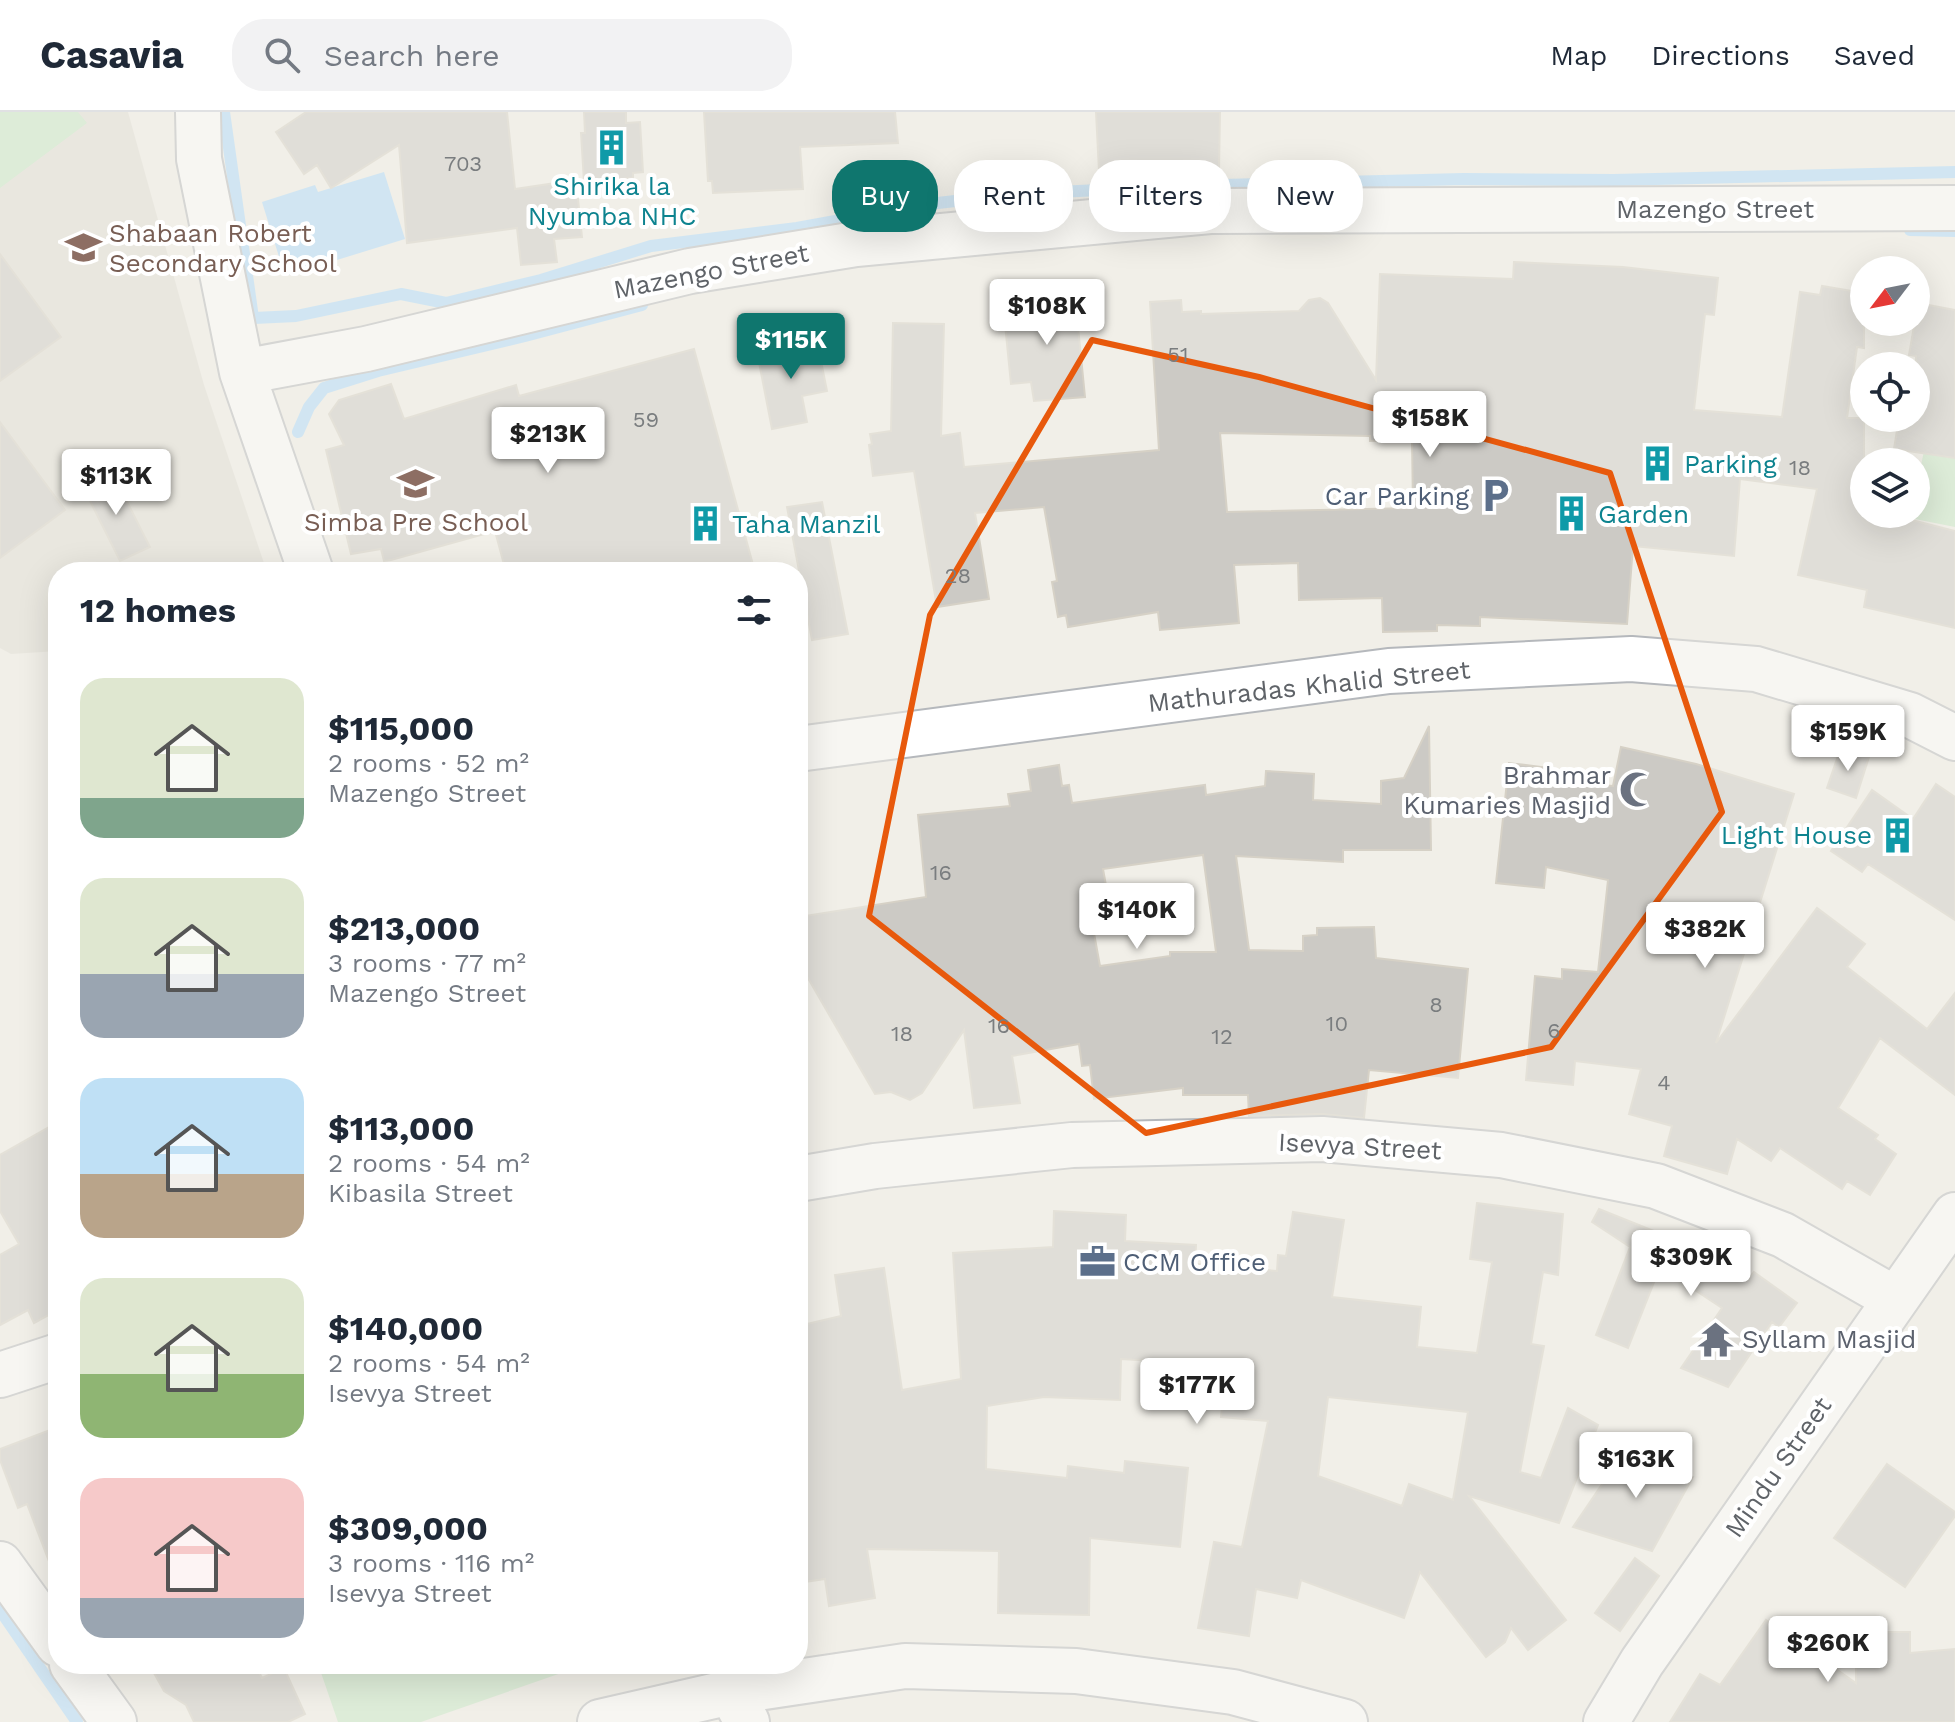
<!DOCTYPE html>
<meta charset="utf-8">
<style>
:root{--surface:#fff;--page:#f2f2f3;--text:#1f2937;--muted:#747a83;--line:#e0e1e3;--accent:#0f766e}
body{margin:0;font-family:"Work Sans",sans-serif;background:var(--page);color:var(--text);height:100vh;display:flex;flex-direction:column;font-size:30px;white-space:nowrap}
*{box-sizing:border-box;margin:0}
p{font-size:26px;color:var(--muted)}
.icon{flex:none;width:44px;height:44px;fill:none;stroke:currentColor;stroke-width:2;stroke-linecap:round;stroke-linejoin:round}
.map{position:relative;flex:1;overflow:hidden}
.panel{position:absolute;left:48px;top:450px;width:760px;height:1112px;display:flex;flex-direction:column;background:var(--surface);border-radius:32px;box-shadow:0 8px 32px #0002}
.panel>*{flex:none}
.guide{position:absolute;left:832px;top:48px;width:760px;height:72px;display:flex;gap:16px}
.needle{width:52px;rotate:238deg}
.buttons{position:absolute;left:1850px;top:144px;display:grid;gap:16px}
.buttons a{display:grid;place-items:center;width:80px;height:80px;border-radius:50%;background:var(--surface);box-shadow:0 8px 32px #0002;font-size:40px}
.price{position:absolute;translate:-50% -68px;padding:0 18px;border-radius:8px;background:#fff;color:#222;font-size:26px;line-height:52px;filter:drop-shadow(0 2px 4px #0008)}
.price::after{content:'';position:absolute;left:50%;top:48px;width:24px;height:18px;margin-left:-12px;background:inherit;clip-path:polygon(0 0,100% 0,50% 100%)}
.price.on{background:var(--accent);color:#fff}
ul{padding:0;list-style:none}
li{display:flex;align-items:center;gap:24px;height:200px;padding:0 32px}
li span{display:grid;place-items:center;flex:none;width:224px;height:160px;border-radius:24px;color:#555}
li>.icon{margin-inline-start:auto}
span .icon{width:96px;height:96px;fill:#fffc;stroke-width:1}
li b{font-size:34px}
h2{display:flex;justify-content:space-between;align-items:center;height:96px;padding:0 32px;font-size:34px}
.tag{padding:0 28px;border-radius:32px;background:var(--surface);box-shadow:0 8px 32px #0002;font-size:28px;line-height:72px}
.tag.on{background:var(--accent);color:#fff}
header{display:flex;align-items:center;gap:48px;box-sizing:border-box;height:112px;padding:0 40px;background:var(--surface);border-bottom:2px solid var(--line)}
header strong{font-size:38px}
nav{display:flex;gap:44px;margin-inline-start:auto;font-size:28px}
.search{width:560px;height:72px;background:var(--page);display:flex;align-items:center;gap:20px;box-sizing:border-box;padding:0 28px;border-radius:32px;color:var(--muted);font-size:30px}
.map>svg:first-child{display:block}
</style>
<header>
<strong>Casavia</strong>
<div class="search"><svg class="icon" aria-label="search" viewBox="0 0 24 24"><circle cx="10" cy="10" r="6"/><path d="M15 15l6 6"/></svg>Search here</div>
<nav><a>Map</a><a>Directions</a><a>Saved</a></nav>
</header>
<div class="map">
<svg width="1955" height="1610" viewBox="0 0 1955 1610">
<rect width="100%" height="100%" fill="#f1efe8"/>
<path fill="#e1ded6" d="M0,0H128L204,273L267,460H58V539L11,542L0,536Z"/>
<path fill="#c5e8c5" d="M0,0H78L87,11L0,76Z
M1924,339L1955,345V415L1910,406L1911,402H1916V377Z
M318,1552H587L421,1610H338Z"/>
<path fill="#aadaff" d="M384,60L405,127L285,164L262,90L315,73L318,80Z"/>
<g fill="none" stroke-linecap="round" stroke-linejoin="round">
<path stroke="#aadaff" stroke-width="12" d="M224,0L253,206L296,204L401,182L446,191L541,168L651,134L797,116L929,92L1016,82L1182,74L1464,67L1614,68L1955,60
M1910,118L1955,119
M298,320L309,295L324,276L378,259L525,224L642,193
M0,1498L77,1610"/>
</g>
<path fill="#cccac5" stroke="#d6d1c6" stroke-width="2" fill-rule="evenodd" d="M306,0H507L515,77L576,68L582,125L554,127L557,150L521,153L517,116L407,131L399,33L331,76L317,53L304,62L276,20Z
M584,0H626V11L640,10L643,60L633,61V66L584,70L581,21H585Z
M704,0H895L898,31L800,35L803,77L713,81L712,69H708Z
M1096,0H1220L1219,59L1190,58L1169,62L1149,54L1148,59H1099Z
M0,142L61,225L0,269Z
M1514,150L1623,155L1718,166L1714,203L1705,202L1694,298L1782,305L1800,180L1820,183L1822,174L1864,181V236L1857,235L1847,306H1864V402H1909L1908,407L1955,419V516L1864,495L1867,478L1798,463L1817,377L1740,367L1734,444L1633,434L1627,512L1480,505V514L1437,513V519L1383,520L1382,486L1299,488L1298,451L1234,453L1239,511L1160,518L1158,500L1068,515L1066,503L1058,505L1052,470L1057,469L1044,395L975,401L989,487L937,495L914,359L873,364L869,333L872,332L870,322L891,319L893,211L944,212L941,324L960,321L964,355L1159,338L1150,190L1181,188L1182,200L1201,199V202L1299,199L1309,188L1320,186L1328,191L1376,268L1380,162L1513,167ZM1220,321L1370,324V329L1412,327L1413,396L1227,400Z
M1074,174L1085,285L1034,289L1031,270L1011,272L1004,202L1043,199L1041,178Z
M1918,191L1955,198V346L1894,337L1899,306H1916V244L1909,243Z
M817,229L827,279L802,284L807,310L772,317L757,240Z
M694,237L755,460H506L495,419L391,448L384,449L381,437L351,442L326,338L344,333L329,302L339,288L391,272L404,307L516,273L519,284Z
M0,310L65,398L0,446Z
M112,360L150,435L120,449L83,375Z
M822,390L848,522L812,528L787,395Z
M1429,614L1431,738H1343V750L1236,744L1249,838L1303,839V824L1317,823V816L1374,815L1376,846L1468,857L1458,966L1369,958L1364,1006L1322,1002L1249,1004L1248,983H1183V976L1094,987L1090,953L1082,954L1079,932L1012,944L1020,991L974,996L964,918L922,981L910,988L891,980L875,982L798,849V805L926,785L918,703L1010,694L1008,682L1031,679L1028,658L1059,653L1062,674L1069,673L1072,691L1205,673L1206,683L1265,674L1266,659L1314,662L1313,688L1381,692V669L1404,666ZM1203,743L1216,840H1170V844L1100,854L1087,783L1107,779L1103,757Z
M1621,635L1696,652L1794,682L1716,931L1817,796L1865,832L1847,855L1927,917L1955,881V983L1880,926L1838,996L1878,1023L1875,1027L1896,1042L1870,1083L1847,1069L1842,1077L1780,1036L1771,1049L1737,1027L1727,1062L1664,1044L1672,1014L1629,1002L1641,957L1575,949L1573,973L1526,968L1535,864L1562,867V857L1598,860L1608,768L1546,755L1544,776L1496,771L1509,651L1557,657L1556,669L1613,674Z
M1841,635L1869,645L1856,686L1827,676Z
M1936,672L1955,685V808L1868,752L1862,760L1831,739L1872,678L1913,707Z
M58,1010V1198L34,1211L28,1198L0,1213V1143L19,1132L0,1099V1043Z
M1477,1091L1563,1102L1558,1163L1543,1160L1531,1232L1544,1234L1520,1360L1541,1366L1568,1296L1598,1313L1559,1411L1469,1384L1566,1508L1528,1538L1511,1516L1505,1530L1486,1545L1420,1460L1404,1506L1301,1468L1297,1486L1256,1477L1249,1524L1198,1516L1214,1430L1242,1435L1268,1309L1221,1305L1224,1271H1218L1220,1253L1121,1247L1120,1288L1044,1285L987,1294L986,1357L1067,1366L1068,1354L1124,1361L1125,1349L1188,1356L1180,1435L1090,1426L1089,1503L998,1501L999,1439L867,1437L875,1486L829,1494L825,1467L798,1471V1214L841,1204L835,1163L884,1156L902,1278L961,1267L953,1141L1053,1135L1054,1099L1126,1103L1125,1129L1196,1133L1195,1152L1277,1159L1278,1143L1286,1144L1293,1100L1344,1108L1332,1185L1421,1195L1417,1235L1477,1241L1492,1150L1470,1147ZM1328,1285L1468,1300L1453,1388L1409,1372L1402,1394L1318,1364Z
M1599,1097L1681,1130L1683,1126L1747,1168L1754,1160L1797,1191L1779,1215L1772,1210L1728,1275L1681,1256L1722,1196L1660,1155L1628,1236L1596,1223L1630,1135L1592,1110Z
M58,1315V1464L55,1465L27,1392L18,1396L0,1348V1337Z
M1630,1331L1693,1365L1652,1439L1573,1415Z
M1887,1352L1955,1400V1404L1905,1475L1834,1426Z
M1635,1446L1659,1464L1620,1519L1595,1501Z
M1766,1508L1856,1571V1520H1910V1541L1955,1537V1610H1670L1700,1562L1720,1573Z
M149,1552H255L262,1566L284,1556L305,1602L288,1610H194L186,1593L164,1579Z"/>
<g fill="none" stroke-linecap="round" stroke-linejoin="round">
<defs>
<path id="minor" d="M198,0L199,47L242,260L311,460
M242,260L366,237L690,159L856,132L1210,99L1955,96
M798,637L1389,559L1631,547L1756,557L1910,603L1955,626
M798,1067L875,1054L1072,1033L1322,1027L1501,1043L1656,1074L1783,1123L1895,1187
M0,1263L58,1244
M0,1452L58,1532
M72,1552L114,1610
M731,1580L747,1610
M1606,1610L1642,1550L1955,1103"/>
<path id="tertiary" d="M600,1610L731,1580L905,1554L1076,1559L1233,1580L1345,1610"/>
</defs>
<use href="#minor" stroke="#b5b8bc" stroke-width="48"/>
<use href="#tertiary" stroke="#b5b8bc" stroke-width="48"/>
<use href="#minor" stroke="#fff" stroke-width="44"/>
<use href="#tertiary" stroke="#fff" stroke-width="44"/>
</g>
<path d="M0 0H1955V1610H0ZM1092,228L1259,265L1610,361L1722,700L1551,935L1146,1021L869,804L930,503Z" fill="#f1efe8" fill-opacity=".55" fill-rule="evenodd"/>
<path fill="none" stroke="#e8590c" stroke-width="6" stroke-linejoin="round" d="M1092,228L1259,265L1610,361L1722,700L1551,935L1146,1021L869,804L930,503Z"/>
<defs>
<symbol id="building-bare" viewBox="-9 -9 18 18"><path d="M-4-6H4V6H1V3H-1V6H-4ZM-2.5-4.3h1.7v1.8h-1.7ZM.8-4.3h1.7v1.8H.8ZM-2.5-1h1.7V.8h-1.7ZM.8-1h1.7V.8H.8Z" fill="#0f9aa8" stroke="#fff" stroke-width="2.5" paint-order="stroke"/></symbol>
<symbol id="school-bare" viewBox="-9 -9 18 18"><path d="M0-5L7-2L0 1L-7-2ZM-4 1L0 2.5L4 1V4Q0 6-4 4Z" fill="#8d6e63" stroke="#fff" stroke-width="2.5" paint-order="stroke"/></symbol>
<symbol id="parking-bare" viewBox="-9 -9 18 18"><path d="M-3.5-5.5H1a3.5 3.5 0 0 1 0 7H-1V5.5H-3.5ZM-1-3.4V-.6H.8a1.4 1.4 0 0 0 0-2.8Z" fill="#5c6f8a" stroke="#fff" stroke-width="2.5" paint-order="stroke"/></symbol>
<symbol id="mosque-bare" viewBox="-9 -9 18 18"><path d="M3.5-4.9A6 6 0 1 0 3.5 4.9A5 5 0 1 1 3.5-4.9Z" fill="#6b7280" stroke="#fff" stroke-width="2.5" paint-order="stroke"/></symbol>
<symbol id="office-bare" viewBox="-9 -9 18 18"><path d="M-6-3h4V-5.5h4V-3h4V5H-6ZM-1-4.5V-3h2v-1.5ZM-6 0V1H6V0Z" fill="#5c6f8a" stroke="#fff" stroke-width="2.5" paint-order="stroke"/></symbol>
<symbol id="temple-bare" viewBox="-9 -9 18 18"><path d="M0-6L5-2H3V0L6.5 2.5H4V6H1.5V3h-3V6H-4V2.5H-6.5L-3 0V-2H-5Z" fill="#6b7280" stroke="#fff" stroke-width="2.5" paint-order="stroke"/></symbol>
</defs>
<g fill-rule="evenodd">
<use href="#building-bare" x="586" y="10" width="51" height="51"/>
<use href="#school-bare" x="58" y="110" width="51" height="51"/>
<use href="#building-bare" x="1632" y="326" width="51" height="51"/>
<use href="#school-bare" x="390" y="346" width="51" height="51"/>
<use href="#parking-bare" x="1470" y="358" width="51" height="51"/>
<use href="#building-bare" x="1546" y="376" width="51" height="51"/>
<use href="#building-bare" x="680" y="386" width="51" height="51"/>
<use href="#mosque-bare" x="1612" y="652" width="51" height="51"/>
<use href="#building-bare" x="1872" y="698" width="51" height="51"/>
<use href="#office-bare" x="1072" y="1124" width="51" height="51"/>
<use href="#temple-bare" x="1690" y="1202" width="51" height="51"/>
</g>
<g text-anchor="middle" dominant-baseline="central" stroke-width="8" stroke-linejoin="round" paint-order="stroke">
<g font-size="22" fill="#7a7d7f">
<text x="463" y="51">703</text>
<text x="1178" y="242">51</text>
<text x="646" y="307">59</text>
<text x="1800" y="355">18</text>
<text x="958" y="463">28</text>
<text x="941" y="760">16</text>
<text x="1436" y="892">8</text>
<text x="1337" y="911">10</text>
<text x="999" y="913">16</text>
<text x="1554" y="918">6</text>
<text x="902" y="921">18</text>
<text x="1222" y="924">12</text>
<text x="1664" y="970">4</text>
</g>
<g font-size="26" fill="#0d838f" stroke="#fff" text-anchor="start">
<text x="612" y="74" text-anchor="middle">Shirika la<tspan x="612" dy="30">Nyumba NHC</tspan></text>
<text x="1684" y="352">Parking</text>
<text x="1598" y="402">Garden</text>
<text x="732" y="412">Taha Manzil</text>
<text x="1872" y="723" text-anchor="end">Light House</text>
</g>
<g font-size="26" fill="#5f6368" stroke="#fff">
<text x="1715" y="97">Mazengo Street</text>
<text transform="translate(711 159) rotate(-11)">Mazengo Street</text>
<text transform="translate(1309 574) rotate(-6)">Mathuradas Khalid Street</text>
<text transform="translate(1360 1034) rotate(3)">Isevya Street</text>
<text transform="translate(1778 1355) rotate(-55)">Mindu Street</text>
</g>
<g font-size="26" fill="#785e54" stroke="#fff" text-anchor="start">
<text x="109" y="121">Shabaan Robert<tspan x="109" dy="30">Secondary School</tspan></text>
<text x="416" y="410" text-anchor="middle">Simba Pre School</text>
</g>
<g font-size="26" fill="#4e5e75" stroke="#fff" text-anchor="end">
<text x="1469" y="384">Car Parking</text>
<text x="1123" y="1150" text-anchor="start">CCM Office</text>
</g>
<g font-size="26" fill="#5b616d" stroke="#fff" text-anchor="end">
<text x="1611" y="663">Brahmar<tspan x="1611" dy="30">Kumaries Masjid</tspan></text>
<text x="1742" y="1227" text-anchor="start">Syllam Masjid</text>
</g>
</g>
</svg>
<div class="buttons">
<a><svg class="needle" viewBox="-14 -14 28 28"><path d="M0-13l5 13h-10z" fill="#e53935"/><path d="M0 13l5-13h-10z" fill="#747a83"/></svg></a>
<a><svg class="icon" aria-label="locate" viewBox="0 0 24 24"><circle cx="12" cy="12" r="6"/><path d="M12 2v4M12 18v4M2 12h4M18 12h4"/></svg></a>
<a><svg class="icon" aria-label="layers" viewBox="0 0 24 24"><path d="M12 4l9 5-9 5-9-5zM3 14l9 5 9-5"/></svg></a>
</div>
<b class="price" style="left:1047px;top:235px">$108K</b>
<b class="price on" style="left:791px;top:269px">$115K</b>
<b class="price" style="left:1430px;top:347px">$158K</b>
<b class="price" style="left:548px;top:363px">$213K</b>
<b class="price" style="left:116px;top:405px">$113K</b>
<b class="price" style="left:1848px;top:661px">$159K</b>
<b class="price" style="left:1137px;top:839px">$140K</b>
<b class="price" style="left:1705px;top:858px">$382K</b>
<b class="price" style="left:1691px;top:1186px">$309K</b>
<b class="price" style="left:1197px;top:1314px">$177K</b>
<b class="price" style="left:1636px;top:1388px">$163K</b>
<b class="price" style="left:1828px;top:1572px">$260K</b>
<div class="guide">
<a class="tag on">Buy</a>
<a class="tag">Rent</a>
<a class="tag">Filters</a>
<a class="tag">New</a>
</div>
<section class="panel">
<h2>12 homes<svg class="icon" aria-label="filters" viewBox="0 0 24 24"><path d="M4 7h16M4 17h16"/><circle cx="9" cy="7" r="2"/><circle cx="15" cy="17" r="2"/></svg></h2>
<ul>
<li><span style="background:linear-gradient(#dfe7d0 75%,#7fa58c 0)"><svg class="icon" aria-label="home" viewBox="0 0 24 24"><path d="M3 11l9-7 9 7M6 9v11h12V9"/></svg></span><div><b>$115,000</b><p>2 rooms · 52 m²</p><p>Mazengo Street</p></div></li>
<li><span style="background:linear-gradient(#dfe7d0 60%,#9aa5b1 0)"><svg class="icon" aria-label="home" viewBox="0 0 24 24"><path d="M3 11l9-7 9 7M6 9v11h12V9"/></svg></span><div><b>$213,000</b><p>3 rooms · 77 m²</p><p>Mazengo Street</p></div></li>
<li><span style="background:linear-gradient(#bfe0f5 60%,#b9a48a 0)"><svg class="icon" aria-label="home" viewBox="0 0 24 24"><path d="M3 11l9-7 9 7M6 9v11h12V9"/></svg></span><div><b>$113,000</b><p>2 rooms · 54 m²</p><p>Kibasila Street</p></div></li>
<li><span style="background:linear-gradient(#dfe7d0 60%,#8fb573 0)"><svg class="icon" aria-label="home" viewBox="0 0 24 24"><path d="M3 11l9-7 9 7M6 9v11h12V9"/></svg></span><div><b>$140,000</b><p>2 rooms · 54 m²</p><p>Isevya Street</p></div></li>
<li><span style="background:linear-gradient(#f6c9c9 75%,#9aa5b1 0)"><svg class="icon" aria-label="home" viewBox="0 0 24 24"><path d="M3 11l9-7 9 7M6 9v11h12V9"/></svg></span><div><b>$309,000</b><p>3 rooms · 116 m²</p><p>Isevya Street</p></div></li>
</ul>
</section>
</div>
